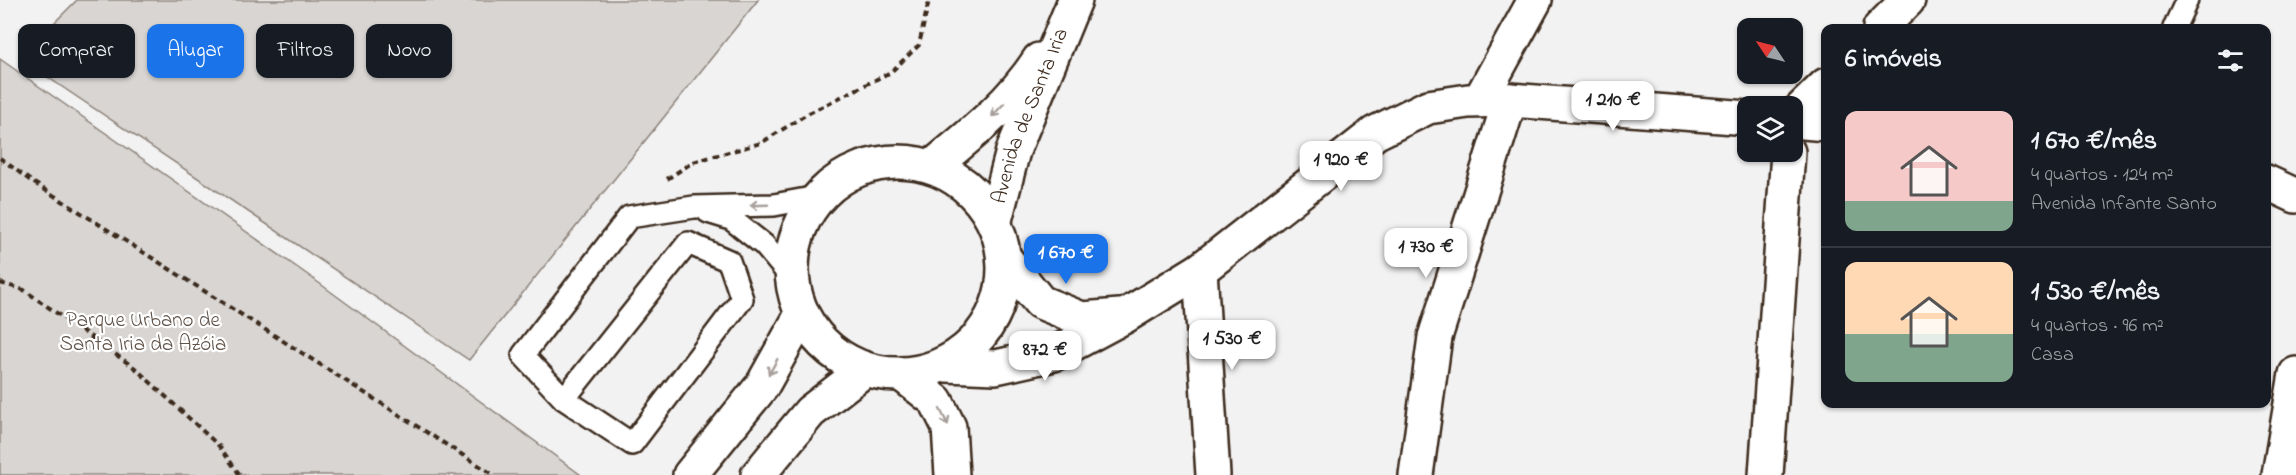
<!DOCTYPE html>
<html lang="pt">
<meta charset="utf-8">
<style>
:root{--surface:#171b24;--page:#20242c;--text:#f1f3f6;--muted:#9ea1a6;--line:#363941;--accent:#1a73e8}
body{margin:0;font-family:"Indie Flower",sans-serif;background:var(--page);color:var(--text);height:100vh;display:flex;flex-direction:column;font-size:22px;white-space:nowrap}
*{box-sizing:border-box;margin:0}
p{font-size:20px;color:var(--muted)}
.icon{flex:none;width:33px;height:33px;fill:none;stroke:currentColor;stroke-width:2;stroke-linecap:round;stroke-linejoin:round}
.map{position:relative;flex:1;overflow:hidden}
.side{position:absolute;left:1821px;top:24px;width:450px;height:384px;display:flex;flex-direction:column;background:var(--surface);border-radius:12px;box-shadow:0 2px 4px #0004}
.side>*{flex:none}
.hud{position:absolute;left:18px;top:24px;width:570px;height:54px;display:flex;gap:12px}
.needle{width:39px;rotate:305deg}
.buttons{position:absolute;left:1737px;top:18px;display:grid;gap:12px}
.buttons a{display:grid;place-items:center;width:66px;height:66px;border-radius:12px;background:var(--surface);box-shadow:0 2px 4px #0004;font-size:30px}
.price{position:absolute;translate:-50% -51px;padding:0 14px;border-radius:12px;background:#fff;color:#222;font-size:20px;line-height:39px;filter:drop-shadow(0 2px 3px #0008)}
.price::after{content:'';position:absolute;left:50%;top:36px;width:18px;height:14px;margin-left:-9px;background:inherit;clip-path:polygon(0 0,100% 0,50% 100%)}
.price.selected{background:var(--accent);color:#fff}
ul{padding:0;list-style:none}
li{display:flex;align-items:center;gap:18px;height:150px;padding:0 24px}
li+li{border-top:2px solid var(--line)}
li span{display:grid;place-items:center;flex:none;width:168px;height:120px;border-radius:12px;color:#555}
li>.icon{margin-inline-start:auto}
span .icon{width:72px;height:72px;fill:#fffc;stroke-width:1}
li b{font-size:26px}
h2{display:flex;justify-content:space-between;align-items:center;height:72px;padding:0 24px;font-size:26px}
.tag{padding:0 21px;border-radius:12px;background:var(--surface);box-shadow:0 2px 4px #0004;font-size:21px;line-height:54px}
.tag.selected{background:var(--accent);color:#fff}
.map>svg:first-child{display:block}
</style>
<div class="map">
<svg width="2296" height="475" viewBox="0 0 2296 475">
<rect width="100%" height="100%" fill="#f3f2f2"/>
<filter id="ink" filterUnits="userSpaceOnUse"><feTurbulence type="fractalNoise" baseFrequency=".0167" numOctaves="2"/><feDisplacementMap in="SourceGraphic" scale="12" xChannelSelector="R" yChannelSelector="G"/><feConvolveMatrix kernelMatrix="1 2 1 2 8 2 1 2 1" color-interpolation-filters="sRGB"/></filter>
<g filter="url(#ink)">
<path fill="#d8d5d2" stroke="#8a8078" stroke-width="1.5" d="M77,0H758L469,360L19,58Z
M0,59L308,275L581,475H0Z"/>
<g fill="none" stroke-linecap="round" stroke-linejoin="round">
<defs>
<path id="lane" d="M2174,28L2187,0
M708,212L731,219L764,245L790,276
M564,399L688,243L729,261L742,299L632,444L564,399L523,355L629,217L694,207L774,205L817,197"/>
<path id="street" d="M1880,28L1908,0
M1480,100L1535,0
M1792,118L1826,85
M1200,270L1213,475
M904,376L936,401L949,427L952,475
M1416,475L1435,337L1510,100
M1766,475L1788,152
M2279,475L2296,374"/>
<path id="secondary" d="M1792,121L1826,124
M2266,182L2296,196
M1006,260L1040,302L1082,319L1120,316
M946,365L996,367L1054,354L1125,316L1200,270L1375,133L1428,107L1468,101L1510,100L1748,118"/>
<g id="primary">
<circle cx="898" cy="268" r="106"/>
<path d="M933,166C972,134 1011,103 1039,60"/>
<path id="s1" d="M995,220L1013,151L1075,0"/>
<path d="M690,475L762,386L801,316"/>
<path d="M758,475L810,412L863,371"/>
</g>
</defs>
<use href="#lane" stroke="#3b2a1e" stroke-width="26"/>
<use href="#street" stroke="#3b2a1e" stroke-width="38"/>
<use href="#secondary" stroke="#3b2a1e" stroke-width="38"/>
<use href="#primary" stroke="#3b2a1e" stroke-width="38"/>
<path stroke="#3b2a1e" stroke-width="4" stroke-dasharray="6 4.5" stroke-linecap="butt" d="M0,158L31,181L494,475
M667,179L693,162L761,143L807,114L891,72L919,45L929,0
M0,283L24,290L135,368L219,446L240,475"/>
<use href="#lane" stroke="#fff" stroke-width="21"/>
<use href="#street" stroke="#fff" stroke-width="33"/>
<use href="#secondary" stroke="#fff" stroke-width="33"/>
<use href="#primary" stroke="#fff" stroke-width="33"/>
</g>
<defs><path id="oneway-shaft" d="M-6 0H5M1.5-3L5.5 0L1.5 3" fill="none" stroke-width="1.6" stroke-linecap="round" stroke-linejoin="round" transform="scale(1.5)"/></defs>
<g stroke="#a79f9a">
<use href="#oneway-shaft" transform="translate(998 110) rotate(133)"/>
<use href="#oneway-shaft" transform="translate(759 205) rotate(178)"/>
<use href="#oneway-shaft" transform="translate(773 367) rotate(119)"/>
<use href="#oneway-shaft" transform="translate(944 417) rotate(63)"/>
</g>
</g>
<g text-anchor="middle" dominant-baseline="central" stroke-width="4.5" stroke-linejoin="round" paint-order="stroke">
<g font-size="21" fill="#3b2a1e" stroke="#fff">
<text stroke="none"><textPath href="#s1" startOffset="110">Avenida de Santa Iria</textPath></text>
</g>
<g font-size="21" fill="#62554b" stroke="#fff">
<text x="143" y="321">Parque Urbano de<tspan x="143" dy="24">Santa Iria da Azóia</tspan></text>
</g>
</g>
</svg>
<div class="buttons">
<a><svg class="needle" viewBox="-14 -14 28 28"><path d="M0-13l5 13h-10z" fill="#e53935"/><path d="M0 13l5-13h-10z" fill="#9ea1a6"/></svg></a>
<a><svg class="icon" aria-label="layers" viewBox="0 0 24 24"><path d="M12 4l9 5-9 5-9-5zM3 14l9 5 9-5"/></svg></a>
</div>
<b class="price" style="left:1613px;top:132px">1 210 €</b>
<b class="price" style="left:1341px;top:192px">1 920 €</b>
<b class="price" style="left:1426px;top:279px">1 730 €</b>
<b class="price selected" style="left:1066px;top:285px">1 670 €</b>
<b class="price" style="left:1232px;top:371px">1 530 €</b>
<b class="price" style="left:1045px;top:382px">872 €</b>
<div class="hud">
<a class="tag">Comprar</a>
<a class="tag selected">Alugar</a>
<a class="tag">Filtros</a>
<a class="tag">Novo</a>
</div>
<section class="side">
<h2>6 imóveis<svg class="icon" aria-label="filters" viewBox="0 0 24 24"><path d="M4 7h16M4 17h16"/><circle cx="9" cy="7" r="2"/><circle cx="15" cy="17" r="2"/></svg></h2>
<ul>
<li><span style="background:linear-gradient(#f6c9c9 75%,#7fa58c 0)"><svg class="icon" aria-label="home" viewBox="0 0 24 24"><path d="M3 11l9-7 9 7M6 9v11h12V9"/></svg></span><div><b>1 670 €/mês</b><p>4 quartos · 124 m²</p><p>Avenida Infante Santo</p></div></li>
<li><span style="background:linear-gradient(#ffd9b3 60%,#7fa58c 0)"><svg class="icon" aria-label="home" viewBox="0 0 24 24"><path d="M3 11l9-7 9 7M6 9v11h12V9"/></svg></span><div><b>1 530 €/mês</b><p>4 quartos · 96 m²</p><p>Casa</p></div></li>
</ul>
</section>
</div>
